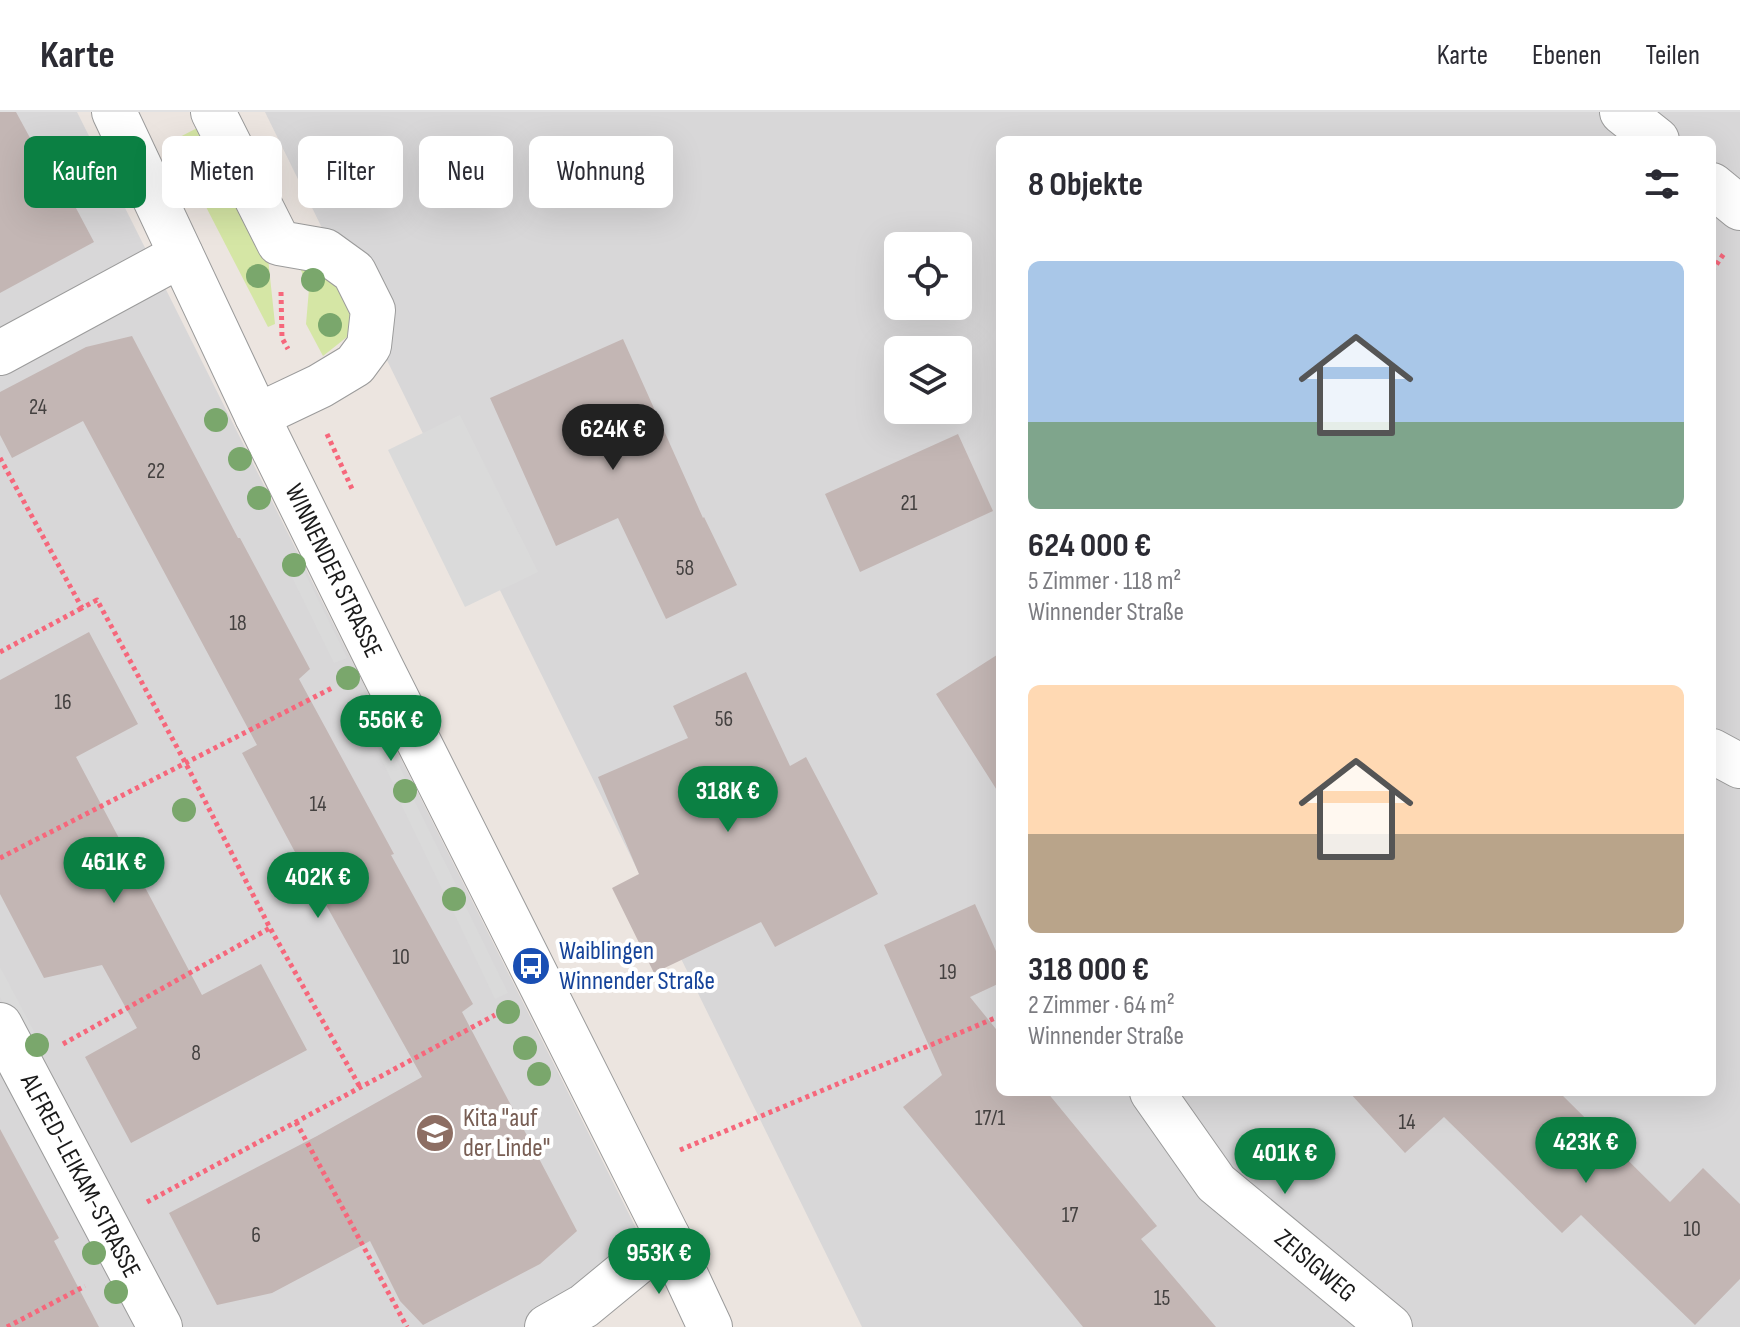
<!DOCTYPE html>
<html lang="de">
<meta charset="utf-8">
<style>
:root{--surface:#fff;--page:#f2f2f3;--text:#2b2b33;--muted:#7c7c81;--line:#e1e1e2;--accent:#0b8043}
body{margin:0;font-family:"Sofia Sans Condensed",sans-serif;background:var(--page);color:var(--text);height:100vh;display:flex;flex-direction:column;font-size:30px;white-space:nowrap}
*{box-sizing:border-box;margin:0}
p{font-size:26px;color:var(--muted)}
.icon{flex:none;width:44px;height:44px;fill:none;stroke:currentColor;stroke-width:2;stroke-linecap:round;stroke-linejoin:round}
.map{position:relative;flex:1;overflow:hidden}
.drawer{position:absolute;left:996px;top:24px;width:720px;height:960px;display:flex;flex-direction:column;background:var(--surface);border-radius:12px;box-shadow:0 8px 32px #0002}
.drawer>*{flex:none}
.banner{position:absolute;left:24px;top:24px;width:760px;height:72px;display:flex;gap:16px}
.buttons{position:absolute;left:884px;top:120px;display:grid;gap:16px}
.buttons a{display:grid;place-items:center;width:88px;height:88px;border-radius:12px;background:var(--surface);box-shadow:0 8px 32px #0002;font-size:40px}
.price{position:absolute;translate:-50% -68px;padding:0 18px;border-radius:28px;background:var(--accent);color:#fff;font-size:26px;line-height:52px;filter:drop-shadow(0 2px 4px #0008)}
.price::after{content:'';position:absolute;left:50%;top:48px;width:24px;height:18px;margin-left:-12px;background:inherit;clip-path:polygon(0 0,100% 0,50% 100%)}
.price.current{background:#222;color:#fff}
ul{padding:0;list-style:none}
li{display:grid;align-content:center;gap:16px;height:424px;padding:0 32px}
li span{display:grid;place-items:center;height:248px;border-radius:12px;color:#555}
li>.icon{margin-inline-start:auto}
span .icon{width:144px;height:144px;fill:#fffc;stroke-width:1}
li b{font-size:34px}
h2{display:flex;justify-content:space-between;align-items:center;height:96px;padding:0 32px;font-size:34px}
.pill{padding:0 28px;border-radius:12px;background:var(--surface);box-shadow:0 8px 32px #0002;font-size:28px;line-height:72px}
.pill.current{background:var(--accent);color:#fff}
header{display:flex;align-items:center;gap:48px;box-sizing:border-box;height:112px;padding:0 40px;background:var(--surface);border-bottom:2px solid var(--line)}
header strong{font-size:38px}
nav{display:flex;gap:44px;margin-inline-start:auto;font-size:28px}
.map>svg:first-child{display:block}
</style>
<header>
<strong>Karte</strong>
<nav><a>Karte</a><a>Ebenen</a><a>Teilen</a></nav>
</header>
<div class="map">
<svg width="1740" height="1215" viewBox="0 0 1740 1215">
<rect width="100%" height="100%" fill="#ece5e0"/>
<path fill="#d8d7d8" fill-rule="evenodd" d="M0,0H77L656,1156L550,1215H0Z
M265,0H1740V1215H862ZM1000,28H1712V980H1000ZM898,134H958V194H898ZM898,238H958V298H898Z"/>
<path fill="#d5e6a5" d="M203,13L268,146L275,212L268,215L172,29Z
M300,156H331L352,199L347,225L323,244L306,212L309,177Z"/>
<path fill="#dadada" d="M460,303L538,460L465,495L388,338Z
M304,459L347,546L334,551L292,465Z
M363,578L405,666L393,671L351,584Z
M413,686L456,773L443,779L401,692Z
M465,793L508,881L495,887L453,799Z
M0,855L38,927L25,934L0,885Z"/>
<path fill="#c3b6b4" d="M0,0H16L35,35L42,32L94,130L0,181Z
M132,224L238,426H240L310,557L299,567L394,742L391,743L473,892L462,900L577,1119L540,1152L423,1213L400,1189L370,1129L272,1181L217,1193L169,1101L317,1024L422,965L320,782L318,783L242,641L257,633L83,309L12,346L0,323V280L86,235Z
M623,227L703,406L704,405L737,473L666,507L618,406L556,434L490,286Z
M958,322L993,399L860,460L825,382Z
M89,520L138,612L76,645L202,883L261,852L307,938L131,1031L85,945L137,916L102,853L44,866L0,782V568Z
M1000,541V683L936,582Z
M746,560L790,654L806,645L878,782L775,835L761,810L654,861L612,776L639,762L598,665L688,626L673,594Z
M975,792L1000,848V871L970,885L1000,922V980H1047L1157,1114L1141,1127L1216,1215H1083L903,995L942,963L884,833Z
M1349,980H1559L1670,1090L1703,1056L1740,1092V1167L1695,1213L1581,1103L1562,1121L1444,1005L1405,1041Z
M0,1017L59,1126L54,1129L99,1215H0Z"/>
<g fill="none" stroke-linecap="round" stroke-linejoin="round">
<defs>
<path id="minor" d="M213,0L279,131L325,139L354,160L373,198L369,234L355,253L320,274L257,304
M1622,0L1657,28
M1712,73L1740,96
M0,241L181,143
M1712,639L1740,654
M0,913L160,1215
M1152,980L1216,1071L1390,1215
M547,1215L584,1194L668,1125"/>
<path id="tertiary" d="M114,0L257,304L383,559L668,1125L710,1215"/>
</defs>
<use href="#minor" stroke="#9b9b9b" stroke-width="46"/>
<use href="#tertiary" stroke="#9b9b9b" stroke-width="46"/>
<path stroke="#f6677b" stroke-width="5" stroke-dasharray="4 4" stroke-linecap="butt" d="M1712,159L1725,140
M281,180L282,226L288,237
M327,322L353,379
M0,346L82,496L97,488L185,650L270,816L360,975
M0,540L82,496
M0,746L334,575
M63,932L270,816
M296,1010L407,1215
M680,1038L1000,904
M147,1090L495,903
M7,1215L85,1174"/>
<use href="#minor" stroke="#fff" stroke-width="44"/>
<use href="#tertiary" stroke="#fff" stroke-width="44"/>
</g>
<g fill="#7aa76c">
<circle cx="202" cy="54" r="12"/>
<circle cx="258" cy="164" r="12"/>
<circle cx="313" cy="168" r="12"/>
<circle cx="330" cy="213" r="12"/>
<circle cx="216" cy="308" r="12"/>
<circle cx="240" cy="347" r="12"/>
<circle cx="259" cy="386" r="12"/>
<circle cx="294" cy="453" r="12"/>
<circle cx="348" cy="566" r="12"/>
<circle cx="405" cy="679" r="12"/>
<circle cx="184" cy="698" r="12"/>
<circle cx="454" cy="787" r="12"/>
<circle cx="508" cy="900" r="12"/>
<circle cx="37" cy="933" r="12"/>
<circle cx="525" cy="936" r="12"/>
<circle cx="539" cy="962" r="12"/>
<circle cx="94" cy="1141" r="12"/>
<circle cx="116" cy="1180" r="12"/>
</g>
<defs>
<symbol id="bus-disc" viewBox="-11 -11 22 22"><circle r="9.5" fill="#1a4fb4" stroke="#fff"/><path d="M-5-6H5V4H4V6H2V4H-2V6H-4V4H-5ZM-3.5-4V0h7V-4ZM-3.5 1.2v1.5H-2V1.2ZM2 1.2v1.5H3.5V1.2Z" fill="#fff"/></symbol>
<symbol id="school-disc" viewBox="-11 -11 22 22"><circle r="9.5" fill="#8d6e63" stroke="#fff"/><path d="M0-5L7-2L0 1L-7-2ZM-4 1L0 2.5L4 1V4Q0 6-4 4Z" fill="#fff"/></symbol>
</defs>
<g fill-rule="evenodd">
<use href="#bus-disc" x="509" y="832" width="44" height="44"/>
<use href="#school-disc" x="413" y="999" width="44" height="44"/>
</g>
<g text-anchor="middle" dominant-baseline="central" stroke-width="8" stroke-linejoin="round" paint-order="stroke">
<g font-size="22" fill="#444140">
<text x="38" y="295">24</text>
<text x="156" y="359">22</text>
<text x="909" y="391">21</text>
<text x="685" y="456">58</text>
<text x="238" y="511">18</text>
<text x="63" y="590">16</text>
<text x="724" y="607">56</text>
<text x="318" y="692">14</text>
<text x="401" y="845">10</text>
<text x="948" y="860">19</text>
<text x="196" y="941">8</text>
<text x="990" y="1006">17/1</text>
<text x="1407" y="1010">14</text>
<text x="1070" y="1103">17</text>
<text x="1692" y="1117">10</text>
<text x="256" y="1123">6</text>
<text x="1162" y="1186">15</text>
</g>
<g font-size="26" fill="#1a1a1a" stroke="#fff">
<text transform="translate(333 459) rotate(64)">WINNENDER STRASSE</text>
<text transform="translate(80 1064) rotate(62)">ALFRED-LEIKAM-STRASSE</text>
<text transform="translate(1315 1154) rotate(40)">ZEISIGWEG</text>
</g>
<g font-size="26" fill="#164399" stroke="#fff" text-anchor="start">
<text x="559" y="839">Waiblingen<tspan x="559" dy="30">Winnender Straße</tspan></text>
</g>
<g font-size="26" fill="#785e54" stroke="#fff" text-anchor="start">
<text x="463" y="1006">Kita "auf<tspan x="463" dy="30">der Linde"</tspan></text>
</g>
</g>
</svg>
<div class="buttons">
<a><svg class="icon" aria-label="locate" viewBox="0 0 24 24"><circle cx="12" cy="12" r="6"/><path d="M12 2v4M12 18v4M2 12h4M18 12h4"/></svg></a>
<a><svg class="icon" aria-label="layers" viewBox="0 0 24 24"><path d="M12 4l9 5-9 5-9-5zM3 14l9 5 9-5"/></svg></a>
</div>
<b class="price current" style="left:613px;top:360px">624K €</b>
<b class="price" style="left:391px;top:651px">556K €</b>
<b class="price" style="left:728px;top:722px">318K €</b>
<b class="price" style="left:114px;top:793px">461K €</b>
<b class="price" style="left:318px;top:808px">402K €</b>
<b class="price" style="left:1586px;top:1073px">423K €</b>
<b class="price" style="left:1285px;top:1084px">401K €</b>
<b class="price" style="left:659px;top:1184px">953K €</b>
<div class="banner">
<a class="pill current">Kaufen</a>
<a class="pill">Mieten</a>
<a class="pill">Filter</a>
<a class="pill">Neu</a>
<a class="pill">Wohnung</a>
</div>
<section class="drawer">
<h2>8 Objekte<svg class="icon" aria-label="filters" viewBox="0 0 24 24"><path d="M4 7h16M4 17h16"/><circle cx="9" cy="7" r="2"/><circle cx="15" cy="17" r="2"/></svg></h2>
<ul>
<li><span style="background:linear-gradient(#a9c7e8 65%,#7fa58c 0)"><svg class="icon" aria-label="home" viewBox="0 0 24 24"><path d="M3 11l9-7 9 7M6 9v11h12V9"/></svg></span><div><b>624 000 €</b><p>5 Zimmer · 118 m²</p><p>Winnender Straße</p></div></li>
<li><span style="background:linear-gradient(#ffd9b3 60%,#b9a48a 0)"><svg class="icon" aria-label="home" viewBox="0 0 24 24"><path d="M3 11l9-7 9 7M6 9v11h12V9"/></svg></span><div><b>318 000 €</b><p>2 Zimmer · 64 m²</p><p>Winnender Straße</p></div></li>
</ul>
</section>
</div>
